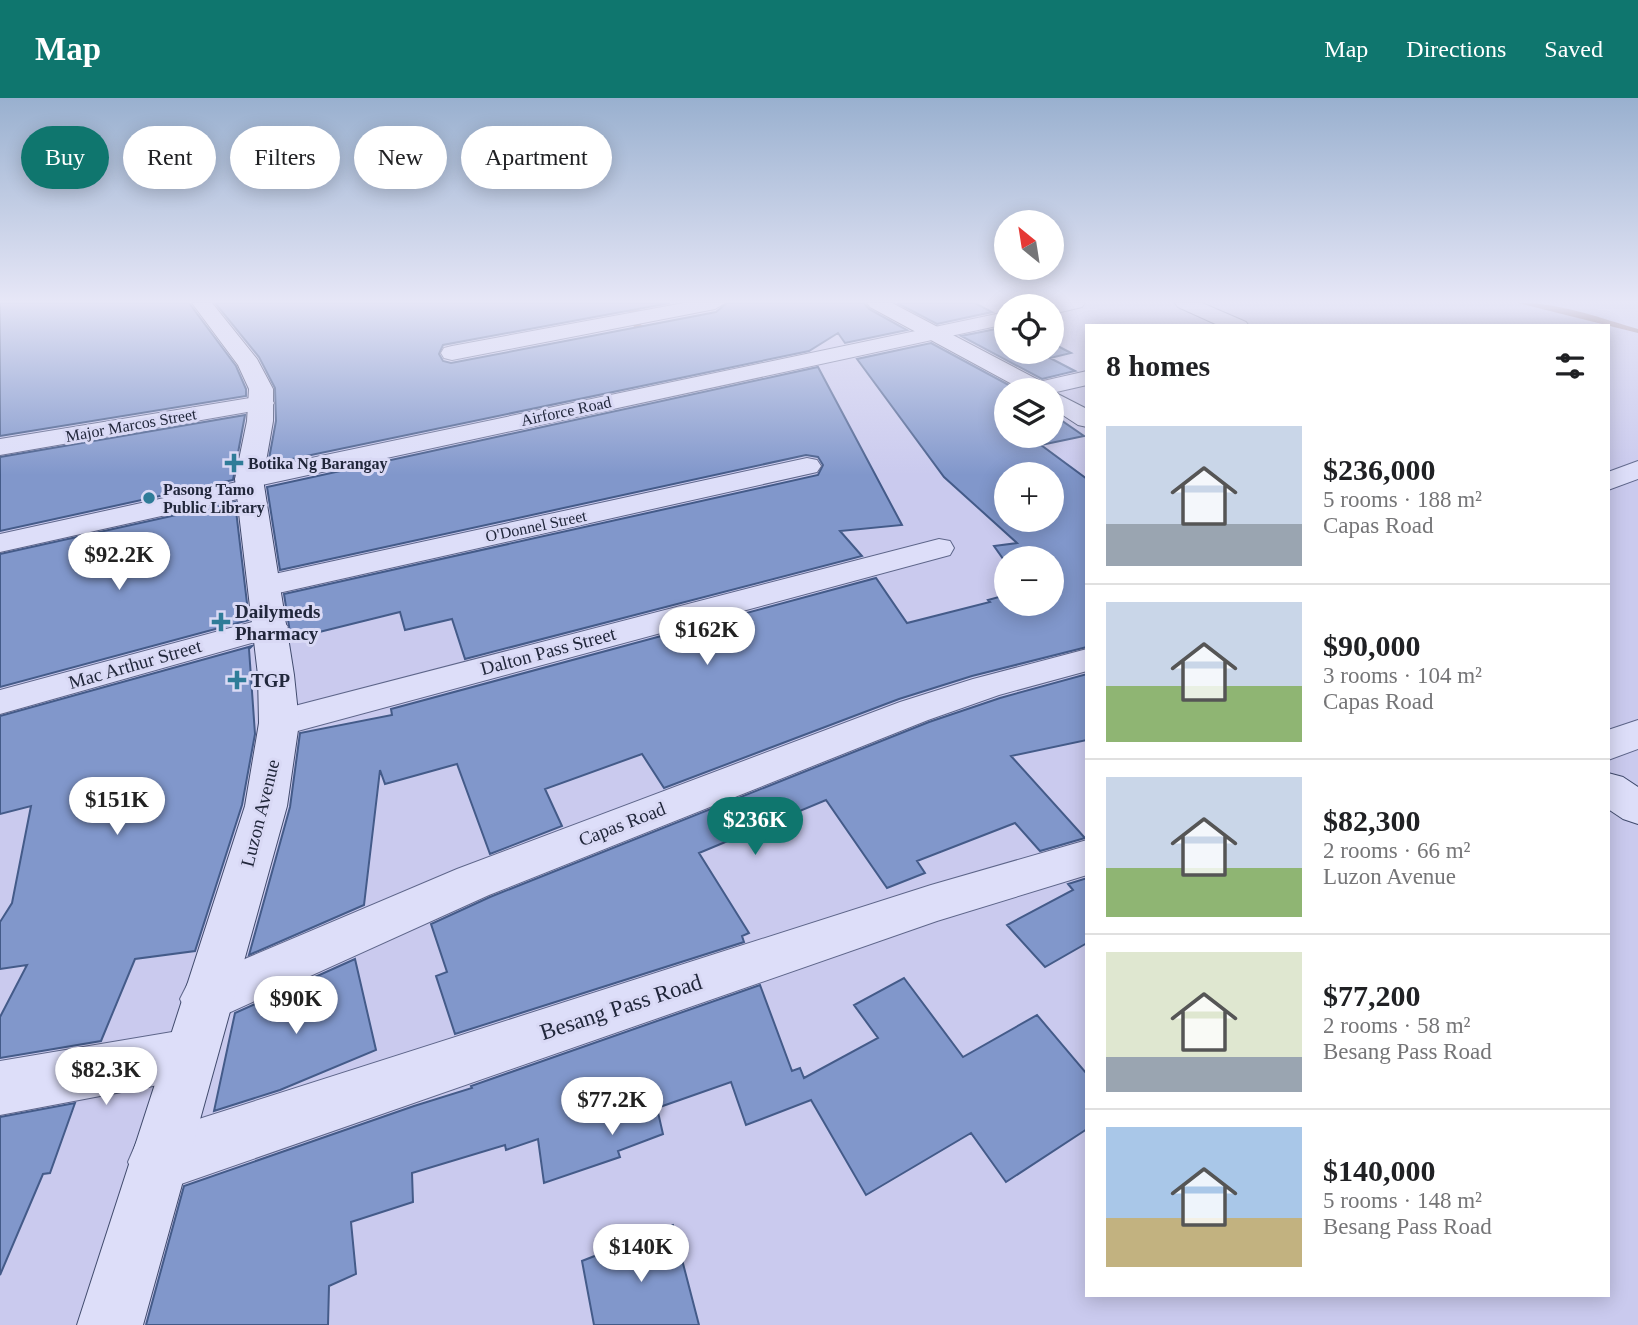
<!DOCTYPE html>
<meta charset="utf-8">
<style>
:root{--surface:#fff;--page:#f2f2f2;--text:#202124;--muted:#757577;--line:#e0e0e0;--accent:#0f766e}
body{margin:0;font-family:Georgia,serif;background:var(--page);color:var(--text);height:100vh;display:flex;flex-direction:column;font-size:26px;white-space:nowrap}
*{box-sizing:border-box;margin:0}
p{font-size:23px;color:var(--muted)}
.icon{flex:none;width:38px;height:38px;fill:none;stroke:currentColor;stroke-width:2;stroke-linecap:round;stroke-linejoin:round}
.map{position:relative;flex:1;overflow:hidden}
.panel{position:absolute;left:1085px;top:226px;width:525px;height:973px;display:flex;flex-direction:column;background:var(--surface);border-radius:0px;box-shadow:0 4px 18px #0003}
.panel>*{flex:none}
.top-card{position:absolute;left:21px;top:28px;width:665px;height:63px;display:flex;gap:14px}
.needle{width:46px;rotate:330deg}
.controls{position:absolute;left:994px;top:112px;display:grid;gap:14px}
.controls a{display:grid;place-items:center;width:70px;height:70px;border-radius:50%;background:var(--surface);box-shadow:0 4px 18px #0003;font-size:35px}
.price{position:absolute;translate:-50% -60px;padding:0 16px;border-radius:24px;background:#fff;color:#222;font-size:23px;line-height:46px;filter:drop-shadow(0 2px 4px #0008)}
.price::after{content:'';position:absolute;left:50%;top:42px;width:21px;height:16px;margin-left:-10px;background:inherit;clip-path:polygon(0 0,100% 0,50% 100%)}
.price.on{background:var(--accent);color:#fff}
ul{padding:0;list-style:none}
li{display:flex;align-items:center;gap:21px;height:175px;padding:0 21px}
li+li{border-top:2px solid var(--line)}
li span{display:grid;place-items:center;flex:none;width:196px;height:140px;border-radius:0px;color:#555}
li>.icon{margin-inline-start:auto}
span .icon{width:84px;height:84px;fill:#fffc;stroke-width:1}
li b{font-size:30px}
h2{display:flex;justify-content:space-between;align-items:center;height:84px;padding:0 21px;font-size:30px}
.pill{padding:0 24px;border-radius:32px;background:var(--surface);box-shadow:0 4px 18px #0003;font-size:24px;line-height:63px}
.pill.on{background:var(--accent);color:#fff}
header{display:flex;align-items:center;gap:42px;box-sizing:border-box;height:98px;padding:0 35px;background:var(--accent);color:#fff}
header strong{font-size:33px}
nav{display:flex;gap:38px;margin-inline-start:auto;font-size:24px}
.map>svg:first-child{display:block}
</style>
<header>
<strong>Map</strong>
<nav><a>Map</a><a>Directions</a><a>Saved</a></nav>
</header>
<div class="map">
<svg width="1638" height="1227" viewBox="0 0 1638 1227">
<rect width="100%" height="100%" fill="#cacaee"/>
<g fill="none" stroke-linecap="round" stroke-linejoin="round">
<path fill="#917170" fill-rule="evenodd" d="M601,205H613L643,213L641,227L661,231L657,233L635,231L632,225L636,216Z
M1518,205C1558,204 1600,220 1638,231V235Z"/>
</g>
<path fill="#8197cb" stroke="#445b89" stroke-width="2" fill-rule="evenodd" d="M0,205H189L236,268L246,291V298L0,338Z
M215,205H670L443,247L439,256L443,263L451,265L716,214L727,205H864L869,211L907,232L845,245L838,235L809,253L268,366L276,323L275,290L259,259Z
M897,205H975L992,214L937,226Z
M1006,229V254H1052V245L1071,255L1050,260L1075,273L1042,281L961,238Z
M931,245L1018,292H1006V338H1052V316L1084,338L1041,347L1087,381V549L972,578L899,601L664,690L642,656L545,691L562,728L490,756L457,666L385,686L380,672L364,807L249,857L290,709L300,635L392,617L391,611L876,480L907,525L990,504L988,502L1006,497V506H1052V460H1006V465L994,448L1017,445L944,379L857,261ZM1006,376H1052V422H1006Z
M818,269L902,427L840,433L862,458L465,561L452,521L405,532L400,514L291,541L284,496L818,377L823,367L818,359L806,357L280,472L267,389Z
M245,317L233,382L0,433V359Z
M235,404L249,522L0,589V456Z
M252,548L249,551L255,636L242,707L195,853L135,861L101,943L0,960V919L27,867L0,871V824L12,805L31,708L0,716V618Z
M1087,576V642L1011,658L1085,740L1040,753L1015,725L917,763L925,775L887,790L826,702L699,755L749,835L742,838L744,844L455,936L436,878L447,874L431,826L490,799L929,624L1000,600Z
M1087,780V845L1045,869L1007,827L1073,792L1068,786Z
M355,861L376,952L280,992L214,1013L235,915Z
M904,880L963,959L1037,917L1087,976V1031L1006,1084L971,1035L866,1097L811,1002L746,1027L731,984L657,1010L663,1036L618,1053L620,1059L544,1085L538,1041L506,1052L505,1047L412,1075L413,1104L351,1124L356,1176L329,1188L328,1227H146L184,1088L414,1008L472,990L471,988L760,887L792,973L800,970L804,980L878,940L854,907Z
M75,1005L50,1075L43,1076L0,1177V1019Z
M673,1127L699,1227H594L582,1163Z"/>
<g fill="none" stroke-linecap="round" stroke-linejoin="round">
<defs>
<path id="street" d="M684,205H725L715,211L452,262L444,260L441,255L444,250L452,248Z
M1085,205L1082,209L1052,216V208H1043L1049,205Z
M1175,205H1202L1246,224L1249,228H1220L1178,209Z
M1006,214V226L262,387L264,390L260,396L0,454V436L237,384L235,381L239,375L249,373Z
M1087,273V287L1052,295V292L1026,291L1030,286Z
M262,298L271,300L274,305L271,310L0,357V341Z
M807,360L817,362L821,368L817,374L265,498L253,495L249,488L253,481L265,478Z
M1638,363V381L1608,392V374Z
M939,441L950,443L954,450L950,457L279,638L265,634L259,625L265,616L279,612Z
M271,519L283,522L288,529L283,536L0,616V592Z
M1087,551V573L999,597L928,622L489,797L224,917L206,924L188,917L180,901L188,885L457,771L900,604L973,581Z
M1638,622V651L1608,662V632Z
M1087,742V777L937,823L158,1094L137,1085L128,1064L137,1043L158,1034L931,787Z
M190,931L209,938L217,956L209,974L190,981L0,1017V963Z"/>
<path id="secondary" d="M192,205H212L257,261L273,291V323L263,381L294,577L299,625L287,708L143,1227H77L245,708L259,625L258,577L235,381L247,323L249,291L238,267Z
M867,205H892L1048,287L1052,292H1023L870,209Z
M1052,293L1087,311V329L1078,327L1052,310Z
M1608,675L1623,679L1638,689V726L1623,721L1608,711Z"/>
</defs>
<use href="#street" stroke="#5e668a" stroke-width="2"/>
<use href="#secondary" stroke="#414b6d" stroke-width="2"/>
<use href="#street" fill="#dddef9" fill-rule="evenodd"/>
<use href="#secondary" fill="#dddef9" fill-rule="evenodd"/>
</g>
<linearGradient id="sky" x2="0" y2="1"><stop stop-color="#99b0cf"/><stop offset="0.54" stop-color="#e7e7f7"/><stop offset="1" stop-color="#e7e7f7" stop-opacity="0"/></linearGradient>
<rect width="1638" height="377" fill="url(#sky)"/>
<g fill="#2f7c98" stroke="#d9d9f5" stroke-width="2.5">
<path d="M230.5 354.5h7v7h7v7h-7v7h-7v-7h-7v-7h7z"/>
<circle cx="149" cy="400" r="7"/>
<path d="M217.5 513.5h7v7h7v7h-7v7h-7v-7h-7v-7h7z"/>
<path d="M233.5 571.5h7v7h7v7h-7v7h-7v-7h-7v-7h7z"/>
</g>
<g text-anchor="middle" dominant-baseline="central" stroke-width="6" stroke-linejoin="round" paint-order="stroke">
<g font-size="16" fill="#21273b" stroke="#d9d9f5">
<text transform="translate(566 313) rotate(-12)">Airforce Road</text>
<text transform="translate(131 327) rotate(-10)">Major Marcos Street</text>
<text transform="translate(536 428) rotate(-12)">O'Donnel Street</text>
</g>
<g font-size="16" font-weight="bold" fill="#21273b" stroke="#d9d9f5" text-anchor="start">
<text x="248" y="365">Botika Ng Barangay</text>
<text x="163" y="391">Pasong Tamo<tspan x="163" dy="18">Public Library</tspan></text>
</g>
<g font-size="19" font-weight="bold" fill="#21273b" stroke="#d9d9f5" text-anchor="start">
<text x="235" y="513">Dailymeds<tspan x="235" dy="22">Pharmacy</tspan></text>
<text x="251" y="582">TGP</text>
</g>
<g font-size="19" fill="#21273b" stroke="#d9d9f5">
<text transform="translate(548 553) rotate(-15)">Dalton Pass Street</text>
<text transform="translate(135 566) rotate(-16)">Mac Arthur Street</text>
<text transform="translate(260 715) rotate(-76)">Luzon Avenue</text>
<text transform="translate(622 726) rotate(-21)">Capas Road</text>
</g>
<g font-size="23" fill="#21273b" stroke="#d9d9f5">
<text transform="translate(621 909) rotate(-18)">Besang Pass Road</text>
</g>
</g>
</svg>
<div class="controls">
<a><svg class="needle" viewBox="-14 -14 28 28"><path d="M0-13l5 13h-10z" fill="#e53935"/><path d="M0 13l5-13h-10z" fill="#757577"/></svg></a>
<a><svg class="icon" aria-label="locate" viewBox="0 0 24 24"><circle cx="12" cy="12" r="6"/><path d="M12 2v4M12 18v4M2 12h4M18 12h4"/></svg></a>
<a><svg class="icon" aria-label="layers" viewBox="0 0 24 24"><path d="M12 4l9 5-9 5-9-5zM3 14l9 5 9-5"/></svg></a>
<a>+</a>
<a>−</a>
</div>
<b class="price" style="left:119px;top:494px">$92.2K</b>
<b class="price" style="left:707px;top:569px">$162K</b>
<b class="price" style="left:117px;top:739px">$151K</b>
<b class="price on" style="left:755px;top:759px">$236K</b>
<b class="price" style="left:296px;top:938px">$90K</b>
<b class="price" style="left:106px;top:1009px">$82.3K</b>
<b class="price" style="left:612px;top:1039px">$77.2K</b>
<b class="price" style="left:641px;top:1186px">$140K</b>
<div class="top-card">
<a class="pill on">Buy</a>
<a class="pill">Rent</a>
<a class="pill">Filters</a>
<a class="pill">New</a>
<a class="pill">Apartment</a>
</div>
<section class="panel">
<h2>8 homes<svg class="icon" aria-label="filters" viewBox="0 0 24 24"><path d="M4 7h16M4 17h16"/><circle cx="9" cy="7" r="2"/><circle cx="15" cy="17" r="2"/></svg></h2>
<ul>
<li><span style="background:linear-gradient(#c9d6e8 70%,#9aa5b1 0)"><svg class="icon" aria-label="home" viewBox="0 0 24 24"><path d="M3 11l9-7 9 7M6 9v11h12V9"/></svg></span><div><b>$236,000</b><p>5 rooms · 188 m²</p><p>Capas Road</p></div></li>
<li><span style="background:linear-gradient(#c9d6e8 60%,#8fb573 0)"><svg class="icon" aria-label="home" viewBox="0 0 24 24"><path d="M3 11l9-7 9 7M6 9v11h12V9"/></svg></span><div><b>$90,000</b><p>3 rooms · 104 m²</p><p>Capas Road</p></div></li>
<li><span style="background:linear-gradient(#c9d6e8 65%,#8fb573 0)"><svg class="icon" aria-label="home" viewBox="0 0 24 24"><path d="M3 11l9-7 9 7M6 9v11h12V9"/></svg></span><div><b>$82,300</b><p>2 rooms · 66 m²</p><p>Luzon Avenue</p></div></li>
<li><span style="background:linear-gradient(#dfe7d0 75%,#9aa5b1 0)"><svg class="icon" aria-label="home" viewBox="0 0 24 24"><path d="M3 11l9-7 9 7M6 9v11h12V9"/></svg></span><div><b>$77,200</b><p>2 rooms · 58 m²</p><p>Besang Pass Road</p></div></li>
<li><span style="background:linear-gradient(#a9c7e8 65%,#c2b280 0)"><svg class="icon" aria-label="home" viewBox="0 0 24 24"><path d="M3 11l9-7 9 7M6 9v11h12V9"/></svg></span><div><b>$140,000</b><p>5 rooms · 148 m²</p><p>Besang Pass Road</p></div></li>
</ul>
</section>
</div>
